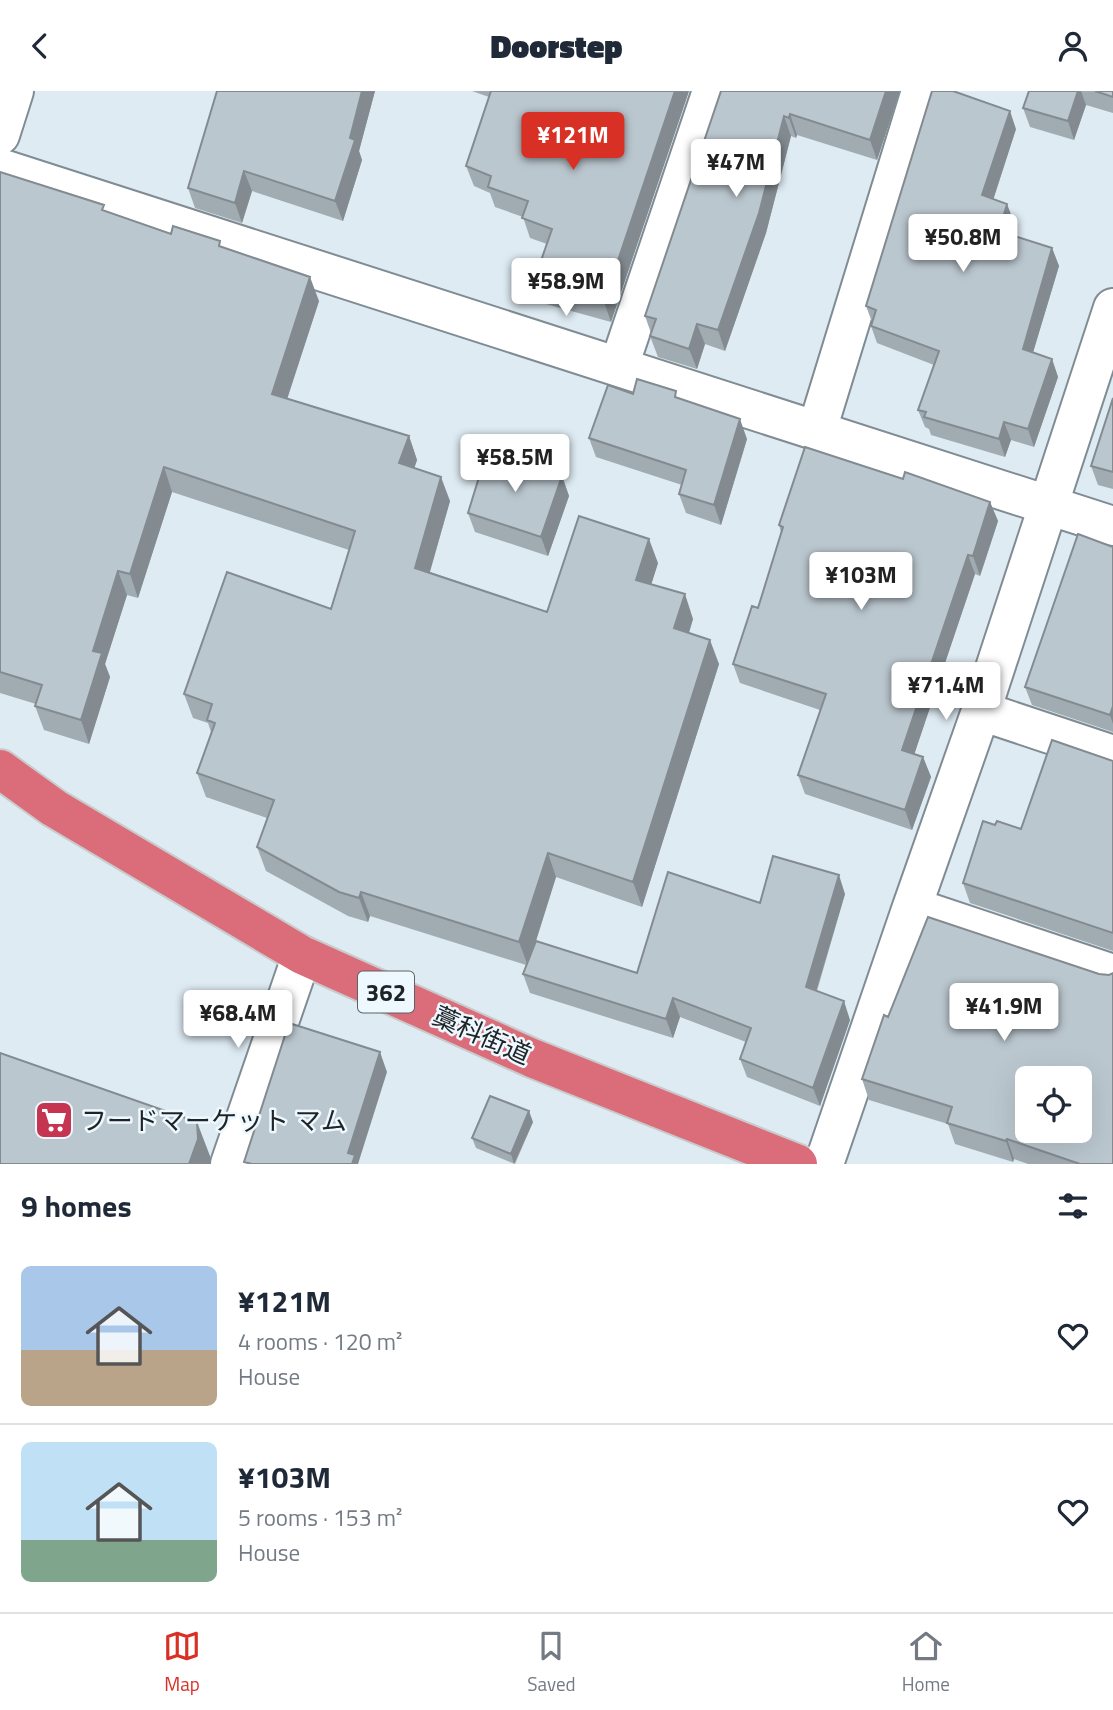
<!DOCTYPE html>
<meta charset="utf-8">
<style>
:root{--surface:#fff;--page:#f6f6f7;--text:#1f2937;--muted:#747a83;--line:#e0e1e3;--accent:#d93025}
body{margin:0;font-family:"Titillium Web","Noto Sans JP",sans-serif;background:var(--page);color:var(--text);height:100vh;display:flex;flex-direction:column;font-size:26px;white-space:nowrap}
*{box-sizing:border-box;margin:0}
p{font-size:23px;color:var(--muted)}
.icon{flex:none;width:38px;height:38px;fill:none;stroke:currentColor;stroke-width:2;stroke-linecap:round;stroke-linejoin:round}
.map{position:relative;height:1073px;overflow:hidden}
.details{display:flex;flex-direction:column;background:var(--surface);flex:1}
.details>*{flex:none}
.controls{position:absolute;left:1015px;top:975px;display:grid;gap:14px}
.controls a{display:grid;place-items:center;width:77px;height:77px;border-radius:10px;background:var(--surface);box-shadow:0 7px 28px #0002;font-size:35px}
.price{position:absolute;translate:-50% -60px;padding:0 16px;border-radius:7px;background:#fff;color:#222;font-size:23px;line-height:46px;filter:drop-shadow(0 2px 4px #0008)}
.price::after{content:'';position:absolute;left:50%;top:42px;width:21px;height:16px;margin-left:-10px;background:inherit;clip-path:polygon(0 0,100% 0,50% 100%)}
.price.on{background:var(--accent);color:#fff}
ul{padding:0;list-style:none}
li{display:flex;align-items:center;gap:21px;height:175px;padding:0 21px}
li+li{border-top:2px solid var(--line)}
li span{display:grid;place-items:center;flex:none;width:196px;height:140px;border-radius:10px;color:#555}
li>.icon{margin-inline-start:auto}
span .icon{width:84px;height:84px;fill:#fffc;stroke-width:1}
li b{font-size:30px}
h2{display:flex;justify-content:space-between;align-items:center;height:84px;padding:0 21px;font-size:30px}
header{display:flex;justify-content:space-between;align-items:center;height:91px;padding:0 21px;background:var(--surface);font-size:32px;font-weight:800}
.tab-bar{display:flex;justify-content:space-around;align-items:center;height:98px;border-top:2px solid var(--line);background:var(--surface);font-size:19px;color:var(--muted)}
.tab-bar a{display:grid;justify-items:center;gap:4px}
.tab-bar .on{color:var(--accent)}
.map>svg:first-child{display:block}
</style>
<header><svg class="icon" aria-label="back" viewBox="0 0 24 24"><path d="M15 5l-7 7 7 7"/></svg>Doorstep<svg class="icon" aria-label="person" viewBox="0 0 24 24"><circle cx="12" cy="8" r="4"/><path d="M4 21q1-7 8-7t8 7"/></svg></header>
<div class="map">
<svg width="1113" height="1073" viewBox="0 0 1113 1073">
<rect width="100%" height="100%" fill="#deebf3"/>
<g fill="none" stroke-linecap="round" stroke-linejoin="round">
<defs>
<path id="minor" d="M0,44L14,0
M0,77L1113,435
M1113,217L981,620L912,816L1113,883
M619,275L712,0
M817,339L921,0
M981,620L1113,664
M230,1073L302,864
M824,1073L912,816"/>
<path id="highway" d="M0,678L54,717L302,864L532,967L798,1073"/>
</defs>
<use href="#minor" stroke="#808c94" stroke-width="42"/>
<use href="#highway" stroke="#c9cacb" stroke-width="42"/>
<use href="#minor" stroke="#fff" stroke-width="38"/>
<use href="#highway" stroke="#db6c7a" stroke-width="38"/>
</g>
<path fill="#a1abb2" d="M375,0L359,60L362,69L343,130L252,100L242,132L195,117L188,97Z
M472,0H689L611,231L546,213L535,187L547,153L530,147L523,126L495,116L490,102L474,95L466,75L489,6Z
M721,0H900L877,69L797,44L796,47L791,45L766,142L725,260L705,253L697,278L658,266L650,245L651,242L645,225Z
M1029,0H1113V22L1086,14L1074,49L1030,36L1023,17Z
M1016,38L993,108L1014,131L1010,144L1052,157L1059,175L1033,261L1052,268L1058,286L1034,356L1011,349L1005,366L931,344L929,338L925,336L918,319L934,274L877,252L871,235L872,231L866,215Z
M0,81L106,121L171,143L223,156L319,210L287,307L409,345L417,369L414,377L450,410L430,481L547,521L658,472L651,494L693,528L689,542L719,573L642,816L556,786L536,850L637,882L760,812L845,803L817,900L850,929L820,1015L747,986L740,968L746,951L680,926L673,947L530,902L523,883L526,874L370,825L368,831L348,825L266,780L257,756L267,727L206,706L197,682L211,641L208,632L193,627L184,603L331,518L349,459L172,401L138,507L127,504L105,573L110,586L89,653L44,639L35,615L36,613L0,602Z
M633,303L679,307L747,348L721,434L686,422L679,403L682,394L596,366L589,347Z
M1113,307V398L1098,394L1091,375Z
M562,385L569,405L548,465L475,441L468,422Z
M903,388L990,411L998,430L980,485L975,483L914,663L923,666L931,686L912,739L805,703L798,684L820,619L740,592L733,573L758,517L781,441L779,434Z
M1113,456V641L1032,614L1025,596Z
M1113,670V860L970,812L963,792L995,734L1021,738Z
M888,926L1113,1073H1028L1014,1068L1013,1071L955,1053L948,1033L869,1009L862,988Z
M533,1031L515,1073L476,1057L472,1047Z"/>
<path fill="#838b91" d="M362,0H375L359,60L362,69L343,130L335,110L350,47Z
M675,0H689L611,231L604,211Z
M886,0H900L877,69L870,49Z
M1078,0H1081L1086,14L1074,49L1068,30Z
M1010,20L1016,38L989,122L982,104Z
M790,23L797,44L796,47L789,27Z
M784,25L791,45L766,142L725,260L718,239Z
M244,80L252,100L242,132L235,112Z
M1007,113L1014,131L1005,158L999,140Z
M1052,157L1059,175L1029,275L1023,258Z
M310,186L319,210L281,327L272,303Z
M697,233L705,253L697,278L689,258Z
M1052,268L1058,286L1034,356L1028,338Z
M740,328L747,348L721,434L714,414Z
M1004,331L1011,349L1005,366L999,348Z
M409,345L417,369L408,396L399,372Z
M164,376L172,401L138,507L130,483Z
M562,385L569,405L548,465L541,446Z
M441,386L450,410L424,501L415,477Z
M990,411L998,430L980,485L973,465Z
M649,448L658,472L645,513L636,489Z
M968,464L975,483L909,679L902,659Z
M118,480L127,504L105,573L110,586L89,653L81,629L93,560Z
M685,503L693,528L683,561L674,537Z
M710,549L719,573L642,816L633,791Z
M1113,615V633L1110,624Z
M923,666L931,686L912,739L905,719Z
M548,762L556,786L528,875L519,851Z
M839,784L845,803L812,914L806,896Z
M361,801L370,825L368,831L359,807Z
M673,907L680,926L673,947L666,928Z
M844,910L850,929L820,1015L813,997Z
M380,961L387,981L358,1073H352L348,1062Z
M529,1020L533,1031L514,1073L511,1063Z
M197,1031L210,1065V1073H189Z
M1007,1048L1014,1068L1013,1071L1006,1050Z"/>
<path fill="#bbc7cf" stroke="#838b91" stroke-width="2" fill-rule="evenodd" d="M217,0H362L350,47L355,49L335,110L244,80L235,112L188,97Z
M491,0H675L604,211L538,193L540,189L535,187L552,138L522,127L528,110L488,96L491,85L466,75Z
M721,0H886L870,49L790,23L789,27L784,25L759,122L718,239L697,233L689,258L650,245L656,228L645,225Z
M932,0H953L1010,20L982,104L1007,113L999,140L1052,157L1023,258L1052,268L1028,338L1004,331L999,348L924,326L926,321L918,319L939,260L871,235L876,219L866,215Z
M1029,0H1078L1068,30L1023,17Z
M1095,0H1113V6Z
M0,81L104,114L102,119L171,143L173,135L220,150L219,155L310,186L272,303L409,345L399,372L441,386L415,477L547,521L579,425L649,448L636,489L685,503L674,537L710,549L633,791L548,762L519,851L361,801L359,807L339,801L257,756L274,709L197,682L215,632L207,629L212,613L184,603L227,481L331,518L355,440L164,376L130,483L118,480L93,560L102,562L81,629L35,615L42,594L0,581Z
M637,288L676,300L675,306L740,328L714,414L679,403L686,379L589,347L608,294L633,303Z
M1113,307V381L1091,375Z
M805,356L903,388L905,381L990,411L973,465L968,464L902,659L923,666L905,719L798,684L826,603L733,573L752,515L758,517L783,436L779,434Z
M487,360L562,385L541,446L468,422Z
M1078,443L1113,456V615L1110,624L1025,596Z
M1052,649L1113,670V842L963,792L983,730L995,734L997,730L1021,738Z
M773,765L839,784L806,896L844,910L813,997L740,968L751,937L673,907L666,928L523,883L536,850L637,882L668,781L760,812Z
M928,826L1099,883L1109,884L1113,882V1073H1080L1007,1048L1006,1050L947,1032L952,1016L862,988L884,924L888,926ZM1027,987H1080V1040H1027Z
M289,932L380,961L348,1062L355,1064L352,1073H252L244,1071Z
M0,962L197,1031L198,1048L189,1073H0Z
M490,1005L529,1020L511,1063L472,1047Z"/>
<defs>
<symbol id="supermarket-square" viewBox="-11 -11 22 22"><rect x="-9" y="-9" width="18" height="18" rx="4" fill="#c53552" stroke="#edf8ff"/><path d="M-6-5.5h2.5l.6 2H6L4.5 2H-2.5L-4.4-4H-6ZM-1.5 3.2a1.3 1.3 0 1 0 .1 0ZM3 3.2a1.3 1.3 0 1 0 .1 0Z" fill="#fff"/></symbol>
</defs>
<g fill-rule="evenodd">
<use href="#supermarket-square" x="32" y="1007" width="44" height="44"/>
</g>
<g text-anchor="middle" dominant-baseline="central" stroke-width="5" stroke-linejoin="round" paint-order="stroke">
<rect fill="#edf8ff" stroke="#5c6367" stroke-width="2" x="358" y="880.5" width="56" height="41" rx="5"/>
<g font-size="24" font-weight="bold" fill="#1e2326">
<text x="386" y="901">362</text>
</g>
<g font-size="26" fill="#1e2326" stroke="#edf8ff">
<text transform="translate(482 944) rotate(24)">藁科街道</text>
</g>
<g font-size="26" fill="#1e2326" stroke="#edf8ff" text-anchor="start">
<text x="81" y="1029">フードマーケット マム</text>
</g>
</g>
</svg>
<div class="controls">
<a><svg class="icon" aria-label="locate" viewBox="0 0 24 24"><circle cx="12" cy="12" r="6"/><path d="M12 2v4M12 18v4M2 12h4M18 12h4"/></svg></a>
</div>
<b class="price on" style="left:573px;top:81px">¥121M</b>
<b class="price" style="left:736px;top:108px">¥47M</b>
<b class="price" style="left:963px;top:183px">¥50.8M</b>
<b class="price" style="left:566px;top:227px">¥58.9M</b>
<b class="price" style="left:515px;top:403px">¥58.5M</b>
<b class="price" style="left:861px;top:521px">¥103M</b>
<b class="price" style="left:946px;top:631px">¥71.4M</b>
<b class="price" style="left:1004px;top:952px">¥41.9M</b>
<b class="price" style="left:238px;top:959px">¥68.4M</b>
</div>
<section class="details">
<h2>9 homes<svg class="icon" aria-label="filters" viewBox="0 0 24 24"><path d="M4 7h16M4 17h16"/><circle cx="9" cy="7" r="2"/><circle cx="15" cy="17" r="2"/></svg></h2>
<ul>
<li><span style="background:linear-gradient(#a9c7e8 60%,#b9a48a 0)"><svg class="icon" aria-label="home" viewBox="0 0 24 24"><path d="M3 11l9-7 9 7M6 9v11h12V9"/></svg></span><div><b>¥121M</b><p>4 rooms · 120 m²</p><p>House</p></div><svg class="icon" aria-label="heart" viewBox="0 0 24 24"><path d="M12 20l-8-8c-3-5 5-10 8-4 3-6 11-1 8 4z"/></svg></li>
<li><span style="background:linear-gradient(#bfe0f5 70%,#7fa58c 0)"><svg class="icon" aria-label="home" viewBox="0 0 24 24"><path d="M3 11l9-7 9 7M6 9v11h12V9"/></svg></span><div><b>¥103M</b><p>5 rooms · 153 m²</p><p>House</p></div><svg class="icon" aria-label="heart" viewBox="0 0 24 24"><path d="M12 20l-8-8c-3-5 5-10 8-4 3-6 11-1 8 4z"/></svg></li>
</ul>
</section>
<nav class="tab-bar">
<a class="on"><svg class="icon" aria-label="map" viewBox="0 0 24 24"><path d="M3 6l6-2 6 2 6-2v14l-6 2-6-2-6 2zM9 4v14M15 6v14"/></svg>Map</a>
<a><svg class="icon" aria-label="saved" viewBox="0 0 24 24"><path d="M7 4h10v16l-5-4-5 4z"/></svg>Saved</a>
<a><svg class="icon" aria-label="home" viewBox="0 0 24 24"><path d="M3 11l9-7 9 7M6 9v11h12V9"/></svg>Home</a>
</nav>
